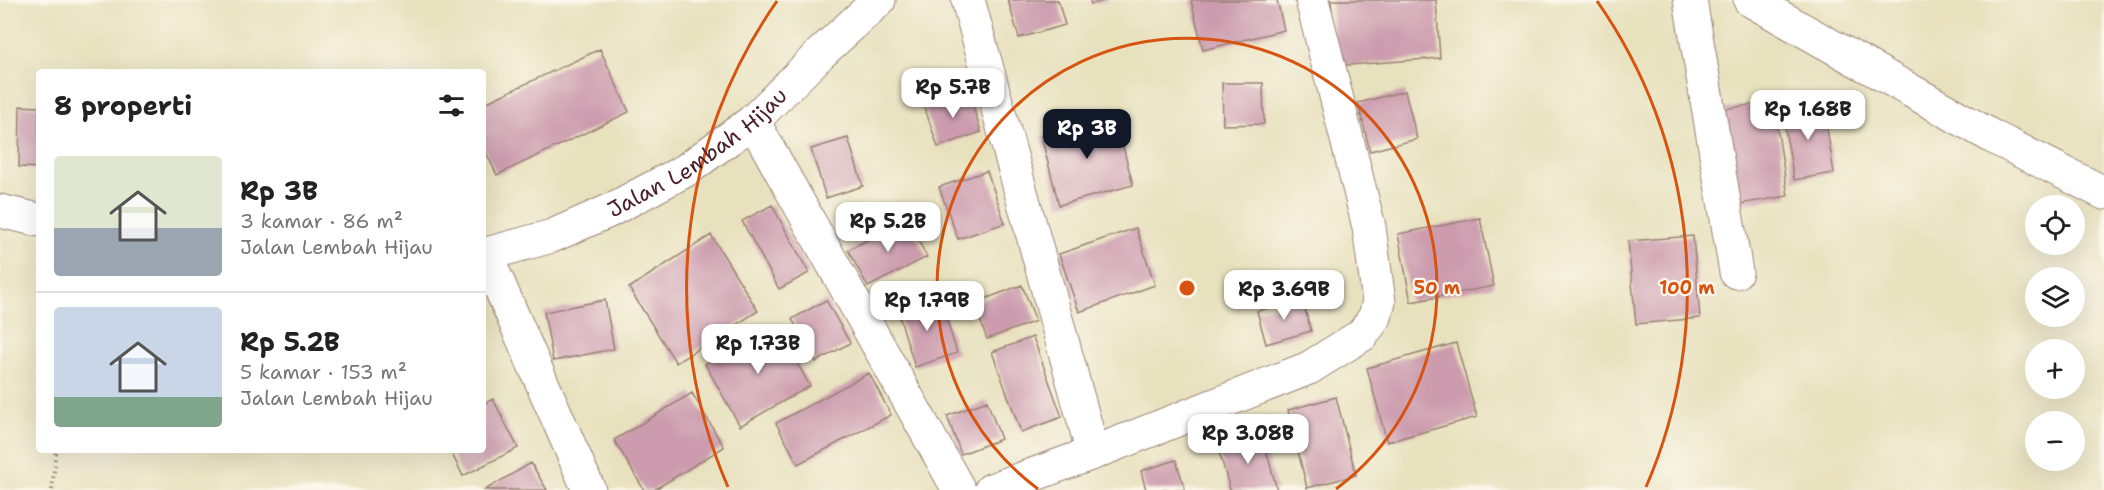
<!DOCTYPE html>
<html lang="id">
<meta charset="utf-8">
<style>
:root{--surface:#fff;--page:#f6f6f6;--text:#222;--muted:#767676;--line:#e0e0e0;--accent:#111827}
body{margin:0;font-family:"Shantell Sans",sans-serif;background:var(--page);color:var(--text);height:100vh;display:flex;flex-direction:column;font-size:22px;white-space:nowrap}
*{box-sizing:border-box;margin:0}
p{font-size:20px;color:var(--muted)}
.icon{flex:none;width:33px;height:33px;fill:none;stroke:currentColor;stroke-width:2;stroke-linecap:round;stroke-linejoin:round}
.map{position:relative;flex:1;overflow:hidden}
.details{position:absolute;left:36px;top:69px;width:450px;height:384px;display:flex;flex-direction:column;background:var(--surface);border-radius:6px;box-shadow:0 6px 24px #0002}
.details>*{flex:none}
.buttons{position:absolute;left:2025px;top:195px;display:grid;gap:12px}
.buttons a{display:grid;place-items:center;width:60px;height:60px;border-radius:50%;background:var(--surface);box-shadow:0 6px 24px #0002;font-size:30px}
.price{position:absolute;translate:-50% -51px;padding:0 14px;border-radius:12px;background:#fff;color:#222;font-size:20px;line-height:39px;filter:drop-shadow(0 2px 3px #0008)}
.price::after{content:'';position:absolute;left:50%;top:36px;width:18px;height:14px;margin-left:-9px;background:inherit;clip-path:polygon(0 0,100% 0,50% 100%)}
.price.active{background:var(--accent);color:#fff}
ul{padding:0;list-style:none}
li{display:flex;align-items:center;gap:18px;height:150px;padding:0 18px}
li+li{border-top:2px solid var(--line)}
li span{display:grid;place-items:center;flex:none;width:168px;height:120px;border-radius:6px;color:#555}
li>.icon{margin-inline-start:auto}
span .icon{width:72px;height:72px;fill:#fffc;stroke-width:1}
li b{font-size:26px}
h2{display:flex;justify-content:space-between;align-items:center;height:72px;padding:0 18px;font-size:26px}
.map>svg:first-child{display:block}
</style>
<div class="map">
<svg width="2104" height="490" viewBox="0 0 2104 490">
<rect width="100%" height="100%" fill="#fbf7ec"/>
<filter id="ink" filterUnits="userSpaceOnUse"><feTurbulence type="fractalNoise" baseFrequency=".0167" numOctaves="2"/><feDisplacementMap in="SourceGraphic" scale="12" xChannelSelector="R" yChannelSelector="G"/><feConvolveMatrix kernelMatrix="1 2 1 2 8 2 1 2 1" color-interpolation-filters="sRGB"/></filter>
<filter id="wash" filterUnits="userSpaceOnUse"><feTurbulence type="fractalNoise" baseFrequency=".008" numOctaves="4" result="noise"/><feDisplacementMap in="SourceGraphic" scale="24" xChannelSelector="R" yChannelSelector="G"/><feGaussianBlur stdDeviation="1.35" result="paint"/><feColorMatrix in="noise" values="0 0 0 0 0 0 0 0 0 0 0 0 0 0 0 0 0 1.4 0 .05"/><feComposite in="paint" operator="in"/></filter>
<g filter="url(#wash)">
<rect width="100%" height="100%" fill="#e8e1be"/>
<g id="blocks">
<path fill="#cc9cae" d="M1008,0H1058L1065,25L1019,38Z
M1090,0H1107V1L1091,4Z
M1191,0H1277L1284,30L1203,50Z
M1331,0H1436L1440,58L1336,66Z
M600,49L629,112L497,175L483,146V104Z
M1222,83H1263L1264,124L1223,125Z
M968,91L981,132L938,147L924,106Z
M1405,91L1417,139L1370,151L1358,103Z
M1773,101L1788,196L1733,205L1718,110Z
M1823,103L1834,173L1794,180L1782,110Z
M20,106L39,107V168L19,167Z
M1115,116L1133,185L1059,205L1041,136Z
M848,138L863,186L826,198L811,149Z
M987,171L1005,223L958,239L939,187Z
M772,205L809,273L779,289L742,221Z
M1480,218L1494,286L1411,302L1398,234Z
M907,219L927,257L868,287L848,250Z
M1136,228L1155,285L1079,312L1059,254Z
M711,235L758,311L676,363L629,288Z
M1693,236L1700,318L1636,324L1628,241Z
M1022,285L1036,321L987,339L974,303Z
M940,298L957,353L915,367L898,312Z
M1302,299L1311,331L1266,344L1257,311Z
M605,300L614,349L553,361L544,312Z
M826,300L850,343L816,362L792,319Z
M775,324L810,386L740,426L705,364Z
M1033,337L1062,417L1021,432L992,352Z
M1456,343L1477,417L1387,442L1367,368Z
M869,373L891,415L798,464L776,423Z
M692,393L724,447L654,490H644L614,440Z
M1336,397L1356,475L1307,488L1288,410Z
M493,399L518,448L463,476L450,450H483V404Z
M987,401L1001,439L961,454L947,416Z
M1262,435L1277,490H1230L1218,447Z
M1176,460L1185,490H1146L1141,471Z
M531,463L547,490H485Z"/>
</g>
</g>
<g filter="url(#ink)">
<use href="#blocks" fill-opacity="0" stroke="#998074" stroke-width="1.5"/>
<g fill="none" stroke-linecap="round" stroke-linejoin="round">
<defs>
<g id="minor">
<path d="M968,0L1093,453"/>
<path d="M1690,0L1736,272"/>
<path d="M1750,0L1993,137L2104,193"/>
<path d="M753,121L959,490"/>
<path d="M0,211L39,220"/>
<path id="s1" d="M483,255L552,236L609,211L686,170L753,121L821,53L879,0"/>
<path d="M486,255L589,490"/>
<path d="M991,490L1093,453L1309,368L1362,335L1375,317L1379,302L1369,227L1312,0"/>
</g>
</defs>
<use href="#minor" stroke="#998074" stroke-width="35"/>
<path stroke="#998074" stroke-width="4" stroke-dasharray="1.5 4.5" stroke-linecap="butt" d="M52,490L56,450"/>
<use href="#minor" stroke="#fff" stroke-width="33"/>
</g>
</g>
<g fill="none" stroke="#d8530f" stroke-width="3">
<path d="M1038 489A250 250 0 1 1 1336 489"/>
<path d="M728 487A500 500 0 0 1 777 1M1597 1A500 500 0 0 1 1646 487"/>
</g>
<g text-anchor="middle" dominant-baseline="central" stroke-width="4.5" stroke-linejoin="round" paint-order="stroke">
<g font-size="22" fill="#4a1f2b" stroke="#fbf7ec">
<text stroke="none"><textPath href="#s1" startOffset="240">Jalan Lembah Hijau</textPath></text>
</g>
</g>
<circle cx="1187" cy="288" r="9" fill="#d8530f" stroke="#fbf7ec" stroke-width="3"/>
<g font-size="18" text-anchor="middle" font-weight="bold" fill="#d8530f" stroke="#fbf7ec" stroke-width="4.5" stroke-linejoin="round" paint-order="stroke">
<text x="1437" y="294">50 m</text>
<text x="1687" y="294">100 m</text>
</g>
</svg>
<div class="buttons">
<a><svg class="icon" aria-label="locate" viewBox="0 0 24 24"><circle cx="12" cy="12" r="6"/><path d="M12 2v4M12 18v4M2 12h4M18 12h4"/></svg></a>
<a><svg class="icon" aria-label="layers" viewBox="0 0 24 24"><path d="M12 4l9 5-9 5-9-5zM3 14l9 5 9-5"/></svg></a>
<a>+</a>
<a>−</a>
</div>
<b class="price" style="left:953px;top:119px">Rp 5.7B</b>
<b class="price" style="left:1808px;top:141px">Rp 1.68B</b>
<b class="price active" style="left:1087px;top:160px">Rp 3B</b>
<b class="price" style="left:888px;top:253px">Rp 5.2B</b>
<b class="price" style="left:1284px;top:321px">Rp 3.69B</b>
<b class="price" style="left:927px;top:332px">Rp 1.79B</b>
<b class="price" style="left:758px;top:375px">Rp 1.73B</b>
<b class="price" style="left:1248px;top:465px">Rp 3.08B</b>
<section class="details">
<h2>8 properti<svg class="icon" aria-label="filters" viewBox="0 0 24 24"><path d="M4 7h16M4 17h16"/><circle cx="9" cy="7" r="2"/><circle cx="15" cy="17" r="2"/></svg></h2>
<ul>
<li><span style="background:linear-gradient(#dfe7d0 60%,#9aa5b1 0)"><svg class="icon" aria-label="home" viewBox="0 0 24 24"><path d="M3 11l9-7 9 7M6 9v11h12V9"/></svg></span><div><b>Rp 3B</b><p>3 kamar · 86 m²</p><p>Jalan Lembah Hijau</p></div></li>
<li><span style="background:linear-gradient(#c9d6e8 75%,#7fa58c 0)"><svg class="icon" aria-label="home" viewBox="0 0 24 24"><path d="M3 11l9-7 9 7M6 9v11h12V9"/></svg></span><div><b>Rp 5.2B</b><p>5 kamar · 153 m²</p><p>Jalan Lembah Hijau</p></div></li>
</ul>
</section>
</div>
